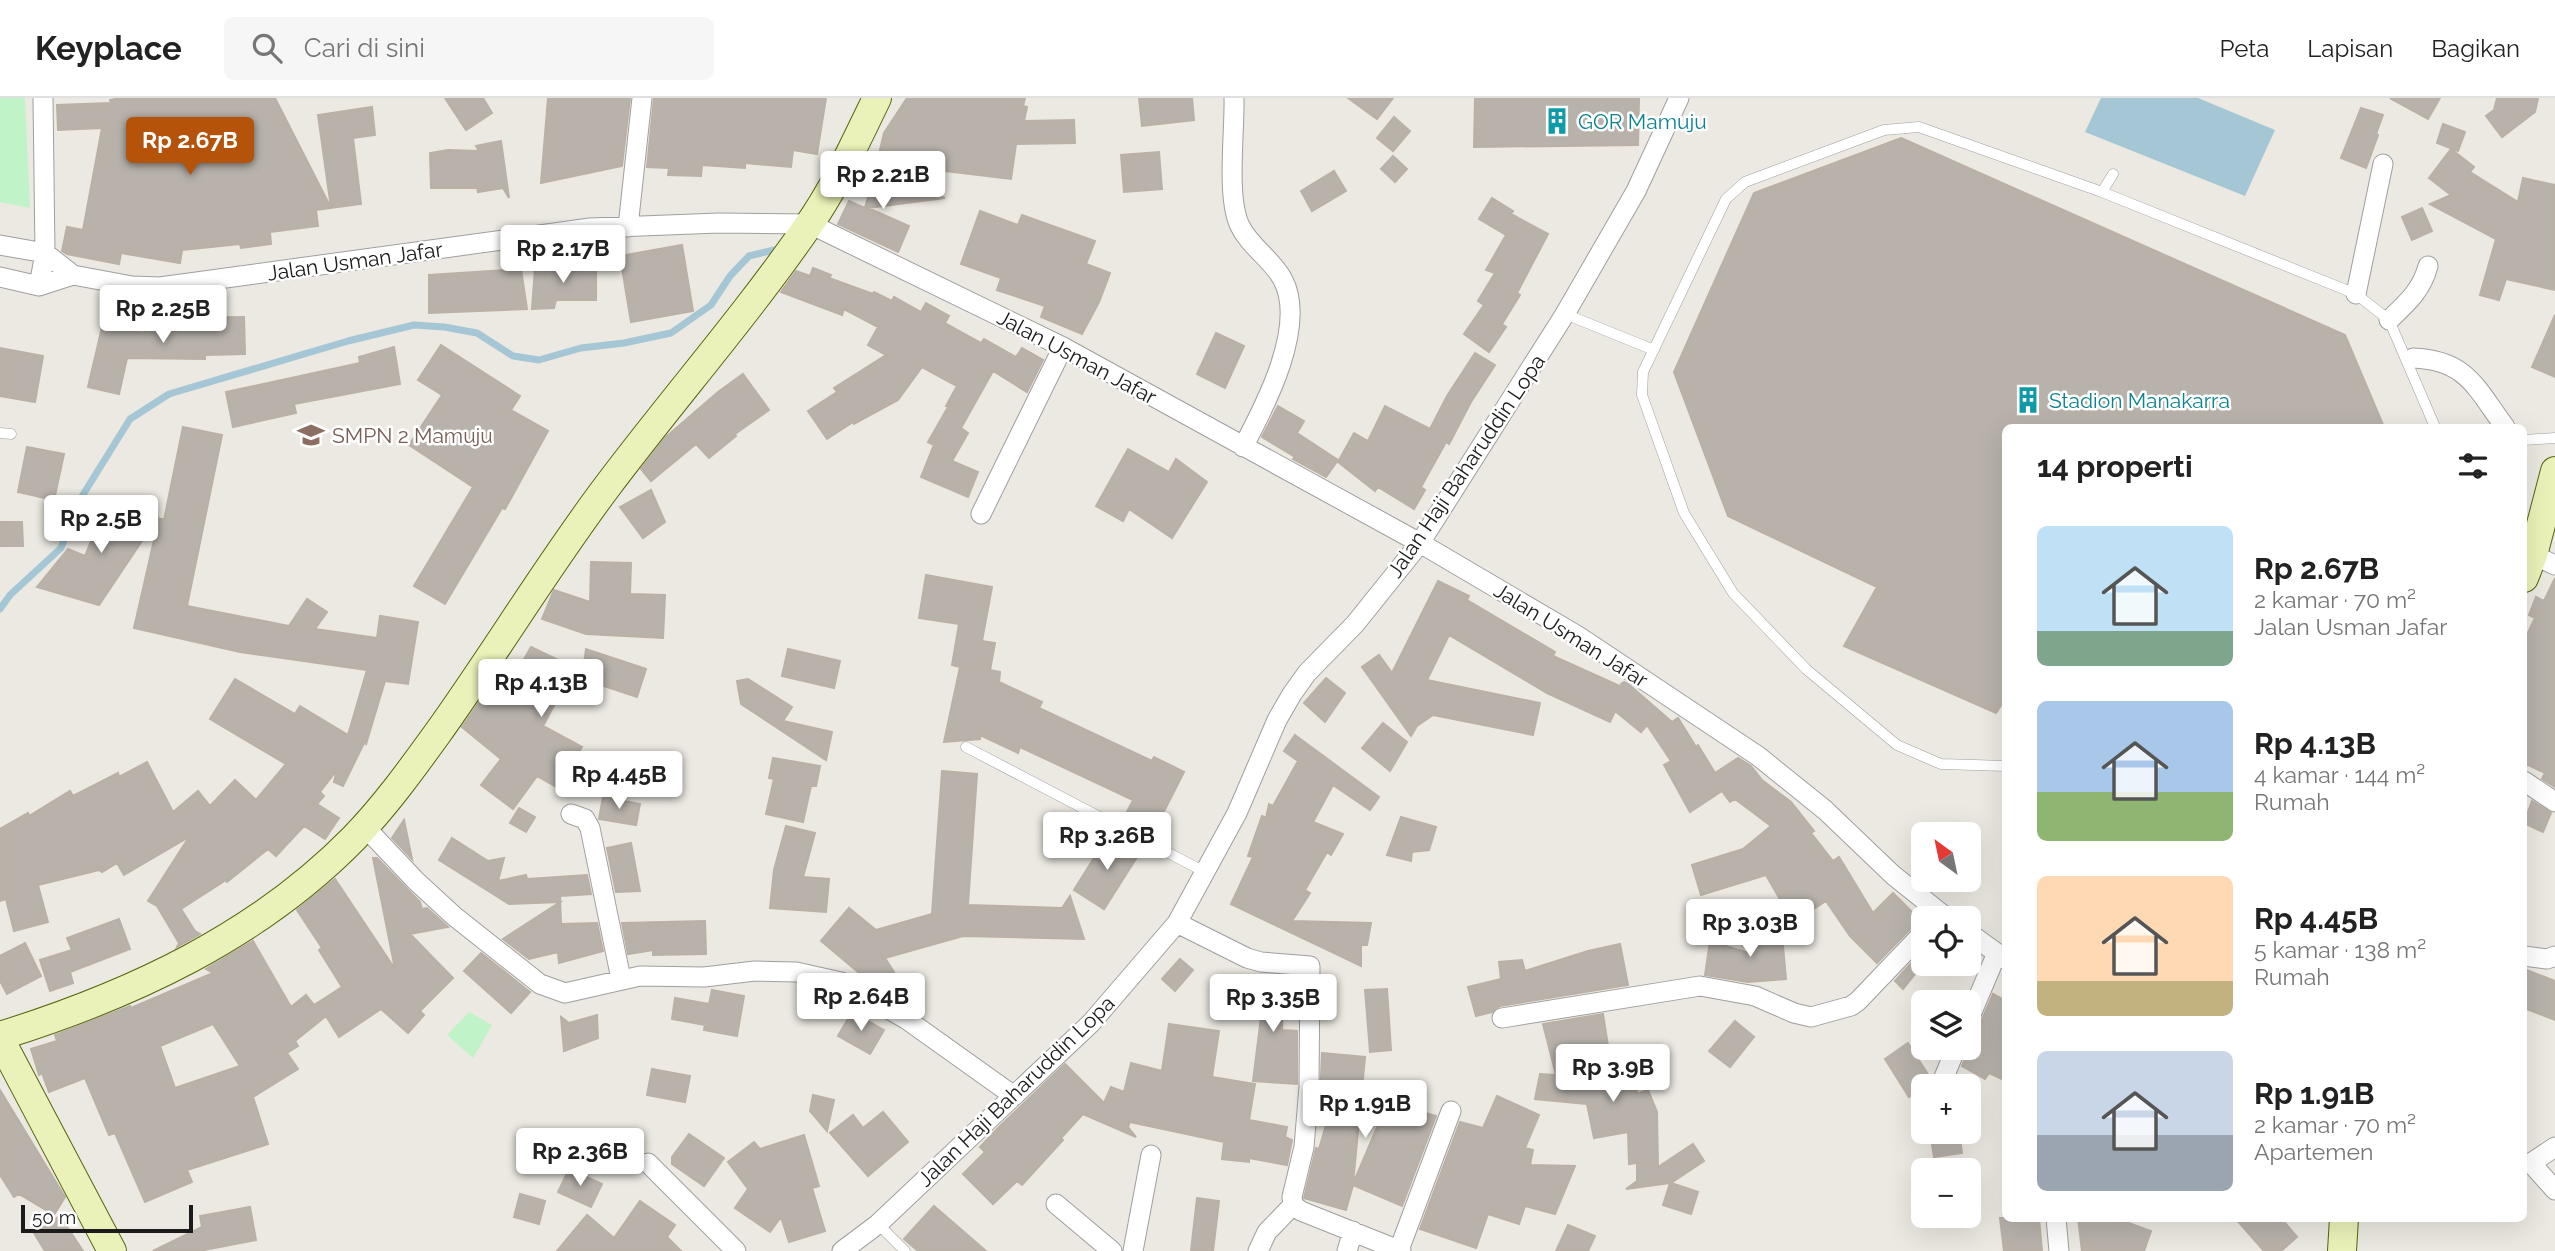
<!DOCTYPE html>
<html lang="id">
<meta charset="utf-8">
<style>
:root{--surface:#fff;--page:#f6f6f6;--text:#222;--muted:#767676;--line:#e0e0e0;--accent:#b45309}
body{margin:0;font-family:Raleway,sans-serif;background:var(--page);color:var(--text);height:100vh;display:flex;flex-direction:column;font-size:26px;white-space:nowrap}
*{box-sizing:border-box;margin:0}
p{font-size:23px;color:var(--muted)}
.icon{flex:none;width:38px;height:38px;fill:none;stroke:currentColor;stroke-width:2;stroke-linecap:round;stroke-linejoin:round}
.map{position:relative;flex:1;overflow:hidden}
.panel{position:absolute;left:2002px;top:326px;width:525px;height:798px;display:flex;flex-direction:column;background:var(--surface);border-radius:10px;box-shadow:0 7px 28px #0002}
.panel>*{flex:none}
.needle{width:46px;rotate:327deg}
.buttons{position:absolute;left:1911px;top:724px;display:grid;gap:14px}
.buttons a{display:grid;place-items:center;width:70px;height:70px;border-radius:10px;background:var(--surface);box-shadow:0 7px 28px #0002;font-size:35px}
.scale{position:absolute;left:21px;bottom:18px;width:172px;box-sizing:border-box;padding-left:7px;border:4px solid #1b1b1b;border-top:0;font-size:19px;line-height:24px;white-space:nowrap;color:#1b1b1b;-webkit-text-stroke:5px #fff;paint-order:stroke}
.price{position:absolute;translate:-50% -60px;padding:0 16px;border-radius:7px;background:#fff;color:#222;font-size:23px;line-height:46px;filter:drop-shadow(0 2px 4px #0008)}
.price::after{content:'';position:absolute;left:50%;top:42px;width:21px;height:16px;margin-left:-10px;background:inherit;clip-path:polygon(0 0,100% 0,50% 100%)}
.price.current{background:var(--accent);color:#fff}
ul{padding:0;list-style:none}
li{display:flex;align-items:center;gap:21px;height:175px;padding:0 35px}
li span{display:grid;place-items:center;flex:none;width:196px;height:140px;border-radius:10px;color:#555}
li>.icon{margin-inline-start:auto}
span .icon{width:84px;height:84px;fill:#fffc;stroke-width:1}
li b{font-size:30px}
h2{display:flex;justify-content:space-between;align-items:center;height:84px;padding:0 35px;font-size:30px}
header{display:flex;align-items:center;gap:42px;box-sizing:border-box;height:98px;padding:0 35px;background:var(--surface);border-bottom:2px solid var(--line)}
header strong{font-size:33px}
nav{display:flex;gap:38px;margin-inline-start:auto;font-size:24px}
.search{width:490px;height:63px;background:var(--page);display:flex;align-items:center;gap:18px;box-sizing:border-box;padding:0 24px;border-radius:10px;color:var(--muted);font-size:26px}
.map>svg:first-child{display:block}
</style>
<header>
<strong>Keyplace</strong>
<div class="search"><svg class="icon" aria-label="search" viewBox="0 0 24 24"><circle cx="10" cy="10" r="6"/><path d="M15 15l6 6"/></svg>Cari di sini</div>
<nav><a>Peta</a><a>Lapisan</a><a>Bagikan</a></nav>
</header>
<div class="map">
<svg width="2555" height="1153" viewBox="0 0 2555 1153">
<rect width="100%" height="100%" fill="#ebe9e1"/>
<path fill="#c1f3c8" d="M0,0H25L30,110L0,104Z
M469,914L492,927L473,960L447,937Z"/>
<path fill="#a5c7d5" d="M2101,0H2198L2275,32L2245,98L2085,34Z"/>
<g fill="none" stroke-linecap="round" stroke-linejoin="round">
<path stroke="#a5c7d5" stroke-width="7" d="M0,511L10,497L61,450L76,408L130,321L169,296L348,243L414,227L444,229L477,235L513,258L539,262L581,250L624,245L671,235L711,207L730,178L749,158L774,152"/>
</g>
<path fill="#b8b2ab" stroke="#bbb0a5" stroke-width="2" fill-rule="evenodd" d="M121,0H275L331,110L316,112L318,128L270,134L271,146L241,150L240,146L182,152L180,165L121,155L119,166L67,156L62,153L67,129L83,132L102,30L58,32L57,7L111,5L110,2Z
M445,0H483L492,15L466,32Z
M548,0H630L622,68L541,85Z
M654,0H826L817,56L793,52L791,69L745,65V70L702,67L701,78L668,77L669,70L647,69Z
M907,0H1025L1023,8L1027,9L1024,23L1074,22L1075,45L1016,46L1011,81L877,65L884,35Z
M1139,0H1192L1194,22L1142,28Z
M1348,0H1393L1377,21Z
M1475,0H1639L1638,47L1474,49Z
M2390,0H2440L2428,21Z
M2497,0H2538L2535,14L2502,39L2486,18L2494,12Z
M372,9L375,37L353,40L361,106L331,110L318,17Z
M2361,10L2383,17L2376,36L2378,37L2366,70L2341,60Z
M1394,19L1410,33L1393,53L1377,40Z
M2443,26L2465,34L2458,53L2437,45Z
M1901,40L2345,237L2384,329H2006V600L1996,615L1844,548L1877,489L1728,418L1674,274L1754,95Z
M501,43L509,100L503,90L478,94L477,90H431L430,55L448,52L479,53L476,48Z
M2451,51L2474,69L2470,74L2518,104L2523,80L2555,87V192L2506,181L2499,202L2480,197L2496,141L2430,106L2451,97L2429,80Z
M1159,54L1162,91L1124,94L1121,57Z
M1393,58L1407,71L1395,84L1381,71Z
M875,73L945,100L868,110L909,128L898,154L838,126L849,103L865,110Z
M1334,73L1346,93L1312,113L1301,93Z
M1492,100L1513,113L1511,116L1548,136L1517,195L1520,197L1502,226L1506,229L1489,254L1464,236L1484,207L1478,203L1495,175L1486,172L1506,137L1479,121Z
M2422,110L2432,133L2412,142L2402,119Z
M980,113L1018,127L1022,117L1095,143L1086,166L1110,175L1099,204L1082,236L1041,219L1045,208L997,192L1001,180L961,166Z
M682,147L693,213L631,224L620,158Z
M561,168L596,170V202H556L554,210L532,211L535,170Z
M813,170L831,177L829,180L873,196L874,194L892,203L894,199L921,214L926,205L949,218L945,225L981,245L984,241L1016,259L1022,250L1043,262L1027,294L993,273L961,330L968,335L952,363L978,374L968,399L921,379L934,347L928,344L948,309L946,308L957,288L922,269L898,302L854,326L853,324L827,341L808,313L837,294L834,290L886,257L868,247L878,229L844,211L842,217L781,194L796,173L810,178Z
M521,171L527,211L429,215V177Z
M2555,217V279L2532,269Z
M244,219L245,256L205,257V261L127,260L119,296L88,289L103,225L144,235L145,220Z
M1216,235L1244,248L1225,290L1197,276Z
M441,247L520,298L511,312L548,333L505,411L502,410L445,506L414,488L473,389L409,347L442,297L418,282Z
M394,249L400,286L294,306L296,315L233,329L226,294L360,265L359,259Z
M0,250L43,258L35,304L0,298Z
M1475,255L1495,267L1471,304L1449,346L1446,344L1421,389L1425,392L1414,411L1378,389L1375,393L1338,364L1354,335L1368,343L1385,308L1430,331L1447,298Z
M743,276L769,312L735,336L736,338L709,360L696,346L651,383L641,371L666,339L718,294Z
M1278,308L1304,323L1297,335L1338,362L1326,379L1293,361L1295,359L1262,339Z
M183,329L222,337L187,508L289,528L307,501L327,514L315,531L377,540L380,518L418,524L408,586L385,583L366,646L364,645L343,688L334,684L337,672L320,694L324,698L317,706L339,720L325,741L304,728L276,758L268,751L227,784L226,782L181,811L195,833L200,836L177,849L179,845L157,808L148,803L189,739L124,777L117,765L102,774L99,772L38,787L48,824L14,833L6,801L0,803V731L28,715L29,718L70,693L73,698L118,675L119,679L147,664L173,714L198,693L210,708L235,682L256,702L286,666L210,621L235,581L295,616L300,608L348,637L367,572L240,554L134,530L159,420L164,422Z
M27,349L64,356L54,402L18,394Z
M1128,351L1169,374L1176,361L1207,384L1172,440L1129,411L1123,423L1096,408Z
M651,392L665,424L643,440L620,409Z
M109,400L158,419L99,507L37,489L68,451L85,458Z
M0,424H22L23,448H0Z
M591,464L631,465L630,496L665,497L663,540L586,536L542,521L554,492L590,504Z
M926,477L992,489L982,543L995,545L990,572L1000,574L999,584L1042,604L1039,610L1152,663L1154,659L1184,674L1156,729L1123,722L1133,702L1020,649L1018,655L980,637V641L944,644L960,569L952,567L959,526L919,520Z
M2555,480V689L2542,681L2545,675L2524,665V543L2535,520L2529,517L2536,499L2544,503Z
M1438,483L1469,498L1467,502L1555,554L1553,558L1624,590L1621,586L1624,584L1627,585L1672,624L1678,620L1696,649L1698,647L1715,675L1738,660L1751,668L1762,682L1791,704L1814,733L1811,735L1833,763L1839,759L1873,815L1893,795L1921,823L1914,827L1877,865L1850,838L1826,803L1793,824L1766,777L1701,797L1692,767L1743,751L1771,728L1735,701L1730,704L1722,693L1690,714L1664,667L1671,663L1647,627L1641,634L1615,613L1610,624L1547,595L1449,537L1427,582L1540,605L1533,637L1433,617L1417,628L1411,638L1362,569L1379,557L1392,575Z
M531,549L583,574L586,551L646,571L637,599L598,586L594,605L559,598L543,628L582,649L558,690L537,678L513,711L481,687L501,661L462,629L485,596L501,602Z
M788,551L840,563L834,590L782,578Z
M1326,580L1345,595L1325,624L1304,605Z
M748,581L792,609L783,623L832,634L826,662L741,606L737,583Z
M1383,625L1407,644L1390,673L1362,650Z
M1295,637L1379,699L1370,712L1333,687L1313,724L1343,736L1331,757L1327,754L1305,792L1310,795L1292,823L1371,825L1367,847H1361V868L1231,806L1253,759L1248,758L1262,718L1266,720L1269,706L1273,708L1298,663L1284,653Z
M773,660L820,668L816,688H811L803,724L766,716L774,681L769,680Z
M942,673L977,676L968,807L1062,810L1070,798L1084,841L963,838L885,860L894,874L877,890L821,843L849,810L876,832L932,816Z
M603,699L640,706L636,727L599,721Z
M2532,703L2551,715L2543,734L2524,725Z
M519,710L535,719L526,734L510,725Z
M1401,719L1436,729L1429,752L1412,754L1411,763L1387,757Z
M404,722L412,761L392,740Z
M786,728L815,735L803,779L829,781L826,814L770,810L774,772Z
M1109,736L1139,756L1104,811L1074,792Z
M452,740L488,763L504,760L498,783L526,777L527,781L587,777L591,796L560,798L561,826L597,825L603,853L559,865L558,854L529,861L503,841L560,804L509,806L439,762Z
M631,745L640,793L616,794L607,750Z
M373,760H377L420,804L422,811L427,810L448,829L410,836L453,880L420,913L424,917L408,935L381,911L339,939L326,918L295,943L298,948L287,955L298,971L253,999L268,1046L187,1072L192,1084L145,1104L115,1035L109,1037L85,980L49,994L42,975L39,977L31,951L57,943L55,937L130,908L131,910L213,875L206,871L253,843L291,909L306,897L314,907L342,889L319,852L322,850L297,812L335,781L395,871ZM213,926L240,968L175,990L160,948Z
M119,821L130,851L70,874L73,885L50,893L40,862L72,852L67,840Z
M705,823L706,856L653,857V852L628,856L622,825Z
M1781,826L1786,881L1748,884L1705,877L1710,843L1755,857L1749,835Z
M25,845L41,878L7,896L0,883V858Z
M1620,846L1628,887L1500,908L1492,914L1476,918L1468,889L1501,881L1499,864L1522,862L1525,873L1588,853Z
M1923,852V866L1903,891L1895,883Z
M481,855L530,894L511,915L464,873Z
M1180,861L1193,872L1175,893L1162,881Z
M2524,871L2555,883V922L2524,910Z
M1266,877L1291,879L1289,893L1283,892L1282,932L1297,933V986L1253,983L1261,919H1244V895H1264Z
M1387,891L1391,952L1370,954L1365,892Z
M712,892L744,898L737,938L704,932L705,927L672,921L675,900L709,906Z
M1993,896L2006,903V983L1989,975L1985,981L1962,968L1969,950V939L1980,926Z
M852,914L884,932L870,956L838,938Z
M1603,916L1613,980L1635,973L1637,996L1648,992L1657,1014L1658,1069L1693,1046L1704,1063L1671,1085L1698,1094L1691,1116L1663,1107L1670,1085L1626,1091L1637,1083V1065L1629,1066L1628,1034L1594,1040L1587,1006L1535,1001L1540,976L1556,977L1543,926Z
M597,917L598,940L564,953L561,919L569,925Z
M1735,923L1754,939L1730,969L1709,953Z
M1169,926L1219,933L1212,979L1255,986L1249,1022L1287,1029L1285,1039L1292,1042L1287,1067L1249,1060V1064L1222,1061L1224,1044L1130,1024L1128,1029L1136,1039L1083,1016L1061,1040L1063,1042L1022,1087L1017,1083L993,1106L963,1076L985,1054L980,1049L999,1029L1065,966L1104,1005L1111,989L1124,994L1131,965L1162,973Z
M1908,945L1929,978L1928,986L1909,999L1885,961Z
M1322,955L1365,959L1353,1086L1392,994L1425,1008L1422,1014L1436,1018L1402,1108L1353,1087L1346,1112L1304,1100L1316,1050L1319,1051L1333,1003L1320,1002Z
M652,971L690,978L685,1004L647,997Z
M0,992L65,1099L54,1117L19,1096L14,1099L0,1077Z
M813,997L834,1002L827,1033L810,1013Z
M1497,998L1539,1017L1525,1050L1533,1052L1530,1067L1575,1068L1555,1116L1525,1108L1519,1126L1488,1116L1476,1150L1420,1131L1460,1024L1483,1030Z
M883,1014L908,1044L868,1078L830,1035L853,1017L863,1030Z
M1930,1034H1959L1962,1055L1934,1059Z
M689,1036L724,1060L704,1088L672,1066V1059Z
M804,1037L819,1088L812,1090L825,1133L789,1144L781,1119L770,1134L735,1110L748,1091L728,1064L754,1044L760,1051Z
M569,1071L602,1086L591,1109L558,1094Z
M520,1096L545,1103L539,1126L514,1119Z
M1197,1100L1219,1103L1213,1153H1191Z
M640,1103L675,1127L667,1139L681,1153H557L587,1117L614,1140Z
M934,1108L986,1153H918L904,1141Z
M250,1109L256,1142L199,1153H153L202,1129L200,1118Z
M60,1118L83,1153H45L34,1135Z
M2000,1120H2039L2042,1153H2004Z
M2078,1120H2115L2151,1133L2144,1153H2082Z
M2235,1120H2281L2297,1139L2281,1153H2264Z
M1568,1127L1595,1138L1588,1153H1556Z"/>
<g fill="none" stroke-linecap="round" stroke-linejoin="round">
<defs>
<path id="lane" d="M2102,94L2113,76
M1565,216L1654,252
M0,335L11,336
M2524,342L2555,340
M966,649L1203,773
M2006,668L1941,666L1897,647L1806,571L1733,495L1684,415L1642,297L1643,274L1726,101L1745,84L1884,32L1919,29L2102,94L2356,196L2389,222L2435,329
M878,1126L905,1153"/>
<path id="street" d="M1234,0C1235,33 1226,100 1240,128C1250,149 1273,162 1283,182C1307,228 1265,308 1243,349
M628,129L642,0
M0,147L45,155L73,177L132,188L160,189L590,130L719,125L810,126L1063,249L1420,445L1578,538L1758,658L1825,712L1893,777L1948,821
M0,179L39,188L73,177
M39,188L45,155L43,0
M2356,196L2383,66
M2389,222C2406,206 2422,192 2428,168
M2413,260C2467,262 2476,290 2505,329
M981,416L1063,249
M2533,457L2555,467
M2524,683L2555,704
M571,716L585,721L590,730L621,881
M364,728L416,783L454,818L540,886L565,895L640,878L704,879L755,873L796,874L841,884L906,921L1014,998
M1177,825L1247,860L1261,864L1310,868L1309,989L1304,1049L1292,1099L1293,1107L1301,1113L1401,1153
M1969,835L2005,861
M2524,858L2547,861L2555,858
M1502,920L1700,888L1755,898L1794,915L1811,919L1851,908L1858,903L1923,835
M1969,921L1997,855
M1940,989L1956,950
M648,1065L736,1153
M2531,1065L2555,1092
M2524,1066L2531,1065L2555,1049
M1056,1106L1112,1153
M2056,1120L2059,1153
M1399,1152L1451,1013
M842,1153L878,1126L1091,925L1177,825L1237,715L1277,622L1292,596L1307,575L1355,526L1420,445L1565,216L1636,93L1679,0
M1133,1153L1151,1057
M1258,1153L1267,1134L1293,1107
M1347,1153L1353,1133"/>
<path id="secondary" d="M2524,480L2533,457L2555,373
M0,938C131,897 257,839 354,740C385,708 411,672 437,636C495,555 546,470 606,390C672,302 745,219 808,128C836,88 856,43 877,0
M0,941L112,1153
M2342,1153L2344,1120"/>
</defs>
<use href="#lane" stroke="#9f9f9f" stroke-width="11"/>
<use href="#street" stroke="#9f9f9f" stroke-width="21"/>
<use href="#secondary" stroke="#56650f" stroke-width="30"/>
<use href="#lane" stroke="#fff" stroke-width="10"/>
<use href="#street" stroke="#fff" stroke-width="19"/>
<use href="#secondary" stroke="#ebf2b9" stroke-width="28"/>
</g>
<defs>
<symbol id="building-bare" viewBox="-9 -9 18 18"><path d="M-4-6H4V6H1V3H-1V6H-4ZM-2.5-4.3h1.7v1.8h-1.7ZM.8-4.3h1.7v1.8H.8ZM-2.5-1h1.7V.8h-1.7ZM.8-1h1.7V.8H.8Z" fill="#0f9aa8" stroke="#fff" stroke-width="2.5" paint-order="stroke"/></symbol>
<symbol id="school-bare" viewBox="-9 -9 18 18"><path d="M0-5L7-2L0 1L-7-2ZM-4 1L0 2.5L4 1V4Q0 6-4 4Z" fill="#8d6e63" stroke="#fff" stroke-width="2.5" paint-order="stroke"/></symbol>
</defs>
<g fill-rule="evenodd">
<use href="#building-bare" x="1538" y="4" width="38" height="38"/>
<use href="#building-bare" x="2009" y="283" width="38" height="38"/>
<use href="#school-bare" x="292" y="318" width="38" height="38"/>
</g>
<g text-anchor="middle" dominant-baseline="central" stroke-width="5" stroke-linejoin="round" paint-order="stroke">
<g font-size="21" fill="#0d838f" stroke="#fff" text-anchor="start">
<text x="1578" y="23">GOR Mamuju</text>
<text x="2049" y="302">Stadion Manakarra</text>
</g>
<g font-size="21" fill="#1b1b1b" stroke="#fff">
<text transform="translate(355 163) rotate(-8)">Jalan Usman Jafar</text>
<text transform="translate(1077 259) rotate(28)">Jalan Usman Jafar</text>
<text transform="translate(1466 368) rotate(-56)">Jalan Haji Baharuddin Lopa</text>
<text transform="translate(1571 537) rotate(32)">Jalan Usman Jafar</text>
<text transform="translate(1016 993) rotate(-44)">Jalan Haji Baharuddin Lopa</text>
</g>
<g font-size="21" fill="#785e54" stroke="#fff" text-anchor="start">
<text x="332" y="337">SMPN 2 Mamuju</text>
</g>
</g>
</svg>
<div class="buttons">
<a><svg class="needle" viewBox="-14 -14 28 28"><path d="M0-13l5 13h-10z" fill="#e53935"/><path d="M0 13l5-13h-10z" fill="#767676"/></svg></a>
<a><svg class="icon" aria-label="locate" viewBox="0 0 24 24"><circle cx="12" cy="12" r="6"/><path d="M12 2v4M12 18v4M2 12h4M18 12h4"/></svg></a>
<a><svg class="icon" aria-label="layers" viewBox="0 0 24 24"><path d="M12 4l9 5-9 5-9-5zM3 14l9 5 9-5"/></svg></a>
<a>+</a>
<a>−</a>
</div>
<div class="scale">50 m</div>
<b class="price current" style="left:190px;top:79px">Rp 2.67B</b>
<b class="price" style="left:883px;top:113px">Rp 2.21B</b>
<b class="price" style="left:563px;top:187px">Rp 2.17B</b>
<b class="price" style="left:163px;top:247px">Rp 2.25B</b>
<b class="price" style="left:101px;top:457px">Rp 2.5B</b>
<b class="price" style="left:541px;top:621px">Rp 4.13B</b>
<b class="price" style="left:619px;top:713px">Rp 4.45B</b>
<b class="price" style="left:1107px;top:774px">Rp 3.26B</b>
<b class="price" style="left:1750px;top:861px">Rp 3.03B</b>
<b class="price" style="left:861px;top:935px">Rp 2.64B</b>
<b class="price" style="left:1273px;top:936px">Rp 3.35B</b>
<b class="price" style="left:1613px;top:1006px">Rp 3.9B</b>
<b class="price" style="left:1365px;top:1042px">Rp 1.91B</b>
<b class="price" style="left:580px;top:1090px">Rp 2.36B</b>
<section class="panel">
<h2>14 properti<svg class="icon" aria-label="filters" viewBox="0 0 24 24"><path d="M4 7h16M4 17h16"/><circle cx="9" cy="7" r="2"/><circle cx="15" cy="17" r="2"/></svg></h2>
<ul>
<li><span style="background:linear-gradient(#bfe0f5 75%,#7fa58c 0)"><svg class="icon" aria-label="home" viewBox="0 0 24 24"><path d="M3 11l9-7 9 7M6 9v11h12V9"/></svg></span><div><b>Rp 2.67B</b><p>2 kamar · 70 m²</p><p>Jalan Usman Jafar</p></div></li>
<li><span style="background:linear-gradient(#a9c7e8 65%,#8fb573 0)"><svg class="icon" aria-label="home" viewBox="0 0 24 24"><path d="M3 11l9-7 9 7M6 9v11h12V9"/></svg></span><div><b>Rp 4.13B</b><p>4 kamar · 144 m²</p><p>Rumah</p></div></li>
<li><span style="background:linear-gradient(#ffd9b3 75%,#c2b280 0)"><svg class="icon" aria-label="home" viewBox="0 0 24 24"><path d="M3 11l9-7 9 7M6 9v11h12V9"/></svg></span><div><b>Rp 4.45B</b><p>5 kamar · 138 m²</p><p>Rumah</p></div></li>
<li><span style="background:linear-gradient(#c9d6e8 60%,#9aa5b1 0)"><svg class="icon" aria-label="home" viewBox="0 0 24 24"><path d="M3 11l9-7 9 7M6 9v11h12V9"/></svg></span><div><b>Rp 1.91B</b><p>2 kamar · 70 m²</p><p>Apartemen</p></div></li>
</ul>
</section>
</div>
